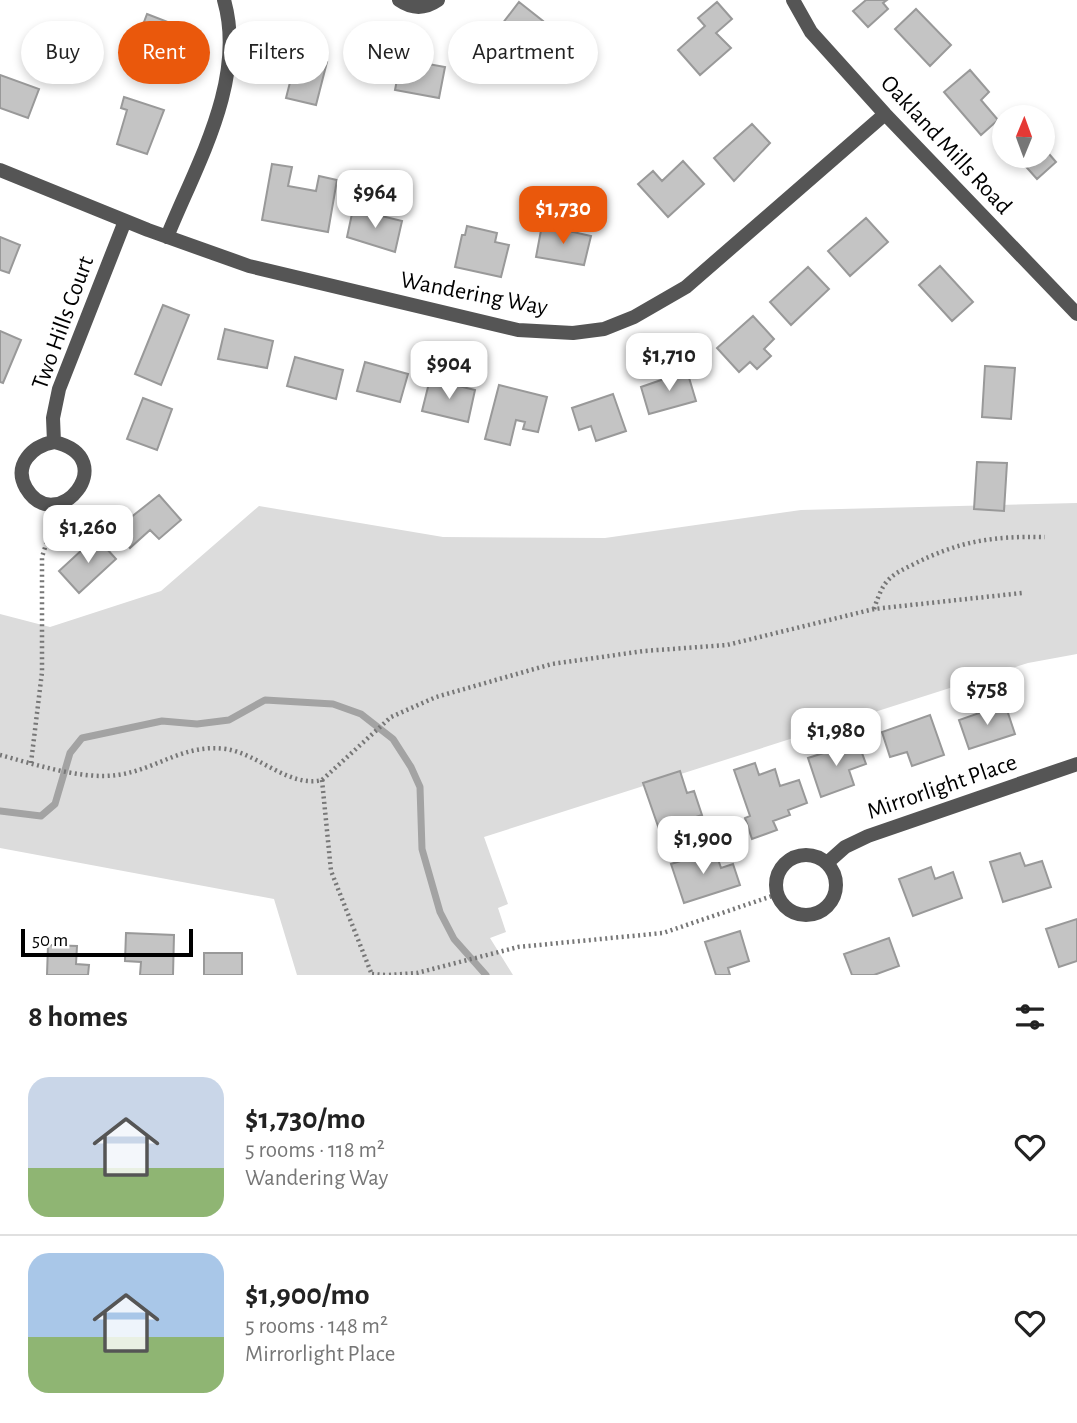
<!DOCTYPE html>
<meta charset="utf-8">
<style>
:root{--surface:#fff;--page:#f6f6f6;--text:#222;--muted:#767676;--line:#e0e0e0;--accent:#ea580c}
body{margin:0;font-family:"Alegreya Sans",sans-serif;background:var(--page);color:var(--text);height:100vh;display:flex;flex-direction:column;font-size:26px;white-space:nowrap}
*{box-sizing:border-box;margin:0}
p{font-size:23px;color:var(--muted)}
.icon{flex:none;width:38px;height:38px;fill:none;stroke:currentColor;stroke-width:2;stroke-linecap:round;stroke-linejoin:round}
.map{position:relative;height:975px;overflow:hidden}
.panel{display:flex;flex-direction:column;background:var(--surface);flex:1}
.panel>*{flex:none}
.banner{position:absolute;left:21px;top:21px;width:700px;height:63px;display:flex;gap:14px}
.needle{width:46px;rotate:1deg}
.buttons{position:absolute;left:992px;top:105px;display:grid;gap:14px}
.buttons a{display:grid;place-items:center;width:63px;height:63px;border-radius:50%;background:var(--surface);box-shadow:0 4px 10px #0003;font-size:35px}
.scale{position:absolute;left:21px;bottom:18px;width:172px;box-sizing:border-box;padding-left:7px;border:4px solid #000;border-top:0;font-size:19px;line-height:24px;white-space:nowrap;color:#000;-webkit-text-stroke:5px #fff;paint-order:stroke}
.price{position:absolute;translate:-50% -60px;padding:0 16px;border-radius:14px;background:#fff;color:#222;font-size:23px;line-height:46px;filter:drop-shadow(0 2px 4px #0008)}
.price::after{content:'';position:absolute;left:50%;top:42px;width:21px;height:16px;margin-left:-10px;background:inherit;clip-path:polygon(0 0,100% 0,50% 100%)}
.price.active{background:var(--accent);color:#fff}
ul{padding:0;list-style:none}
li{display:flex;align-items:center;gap:21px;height:175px;padding:0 28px}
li+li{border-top:2px solid var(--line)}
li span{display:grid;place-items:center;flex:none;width:196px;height:140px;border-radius:21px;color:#555}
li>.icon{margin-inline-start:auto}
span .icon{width:84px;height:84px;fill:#fffc;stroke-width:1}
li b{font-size:30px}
h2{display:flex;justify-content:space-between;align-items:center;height:84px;padding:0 28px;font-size:30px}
.pill{padding:0 24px;border-radius:32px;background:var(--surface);box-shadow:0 4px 10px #0003;font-size:24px;line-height:63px}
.pill.active{background:var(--accent);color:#fff}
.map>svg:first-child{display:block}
</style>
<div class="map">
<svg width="1077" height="975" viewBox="0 0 1077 975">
<rect width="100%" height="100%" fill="#fff"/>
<path fill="#dcdcdc" d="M1077,503V654L1028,663L484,837L508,904L498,908L506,932L490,938L513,975H297L274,899L0,848V614L50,627L161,591L259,506L443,537L605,538L801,510Z"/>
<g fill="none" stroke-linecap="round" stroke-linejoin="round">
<path stroke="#a3a3a3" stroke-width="7" d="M0,811L41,816L55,804L70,753L82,738L162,721L197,724L229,720L265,700L333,704L361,714L393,739L411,767L420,787L422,849L440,912L454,939L486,975"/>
</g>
<path fill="#c4c4c4" stroke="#999" stroke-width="2" d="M866,0H887L883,3L888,9L868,27L853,11Z
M519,2L543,21L514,60L489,41Z
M717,2L732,19L716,33L731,48L700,75L678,50L705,26L698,18Z
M916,9L951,45L930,66L895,29Z
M147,14L173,24L156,70L139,64L144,50L135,46Z
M297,55L327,62L316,105L286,98Z
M401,59L445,67L439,98L395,90Z
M970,70L989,92L981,100L998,120L981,135L944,92Z
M0,75L39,89L28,118L0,108Z
M124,97L164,110L147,154L117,144L127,110L121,108Z
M752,124L770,143L734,181L714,158Z
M1043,147L1056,162L1037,179L1020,160L1017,163L1011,156H1043Z
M683,161L704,184L668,217L638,184L653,171L662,181Z
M272,164L292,167L288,186L316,191L319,176L337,180L328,232L262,220Z
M353,209L402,221L395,252L347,237Z
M866,218L888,242L850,276L828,251Z
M542,225L591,236L584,265L536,257Z
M467,226L497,233L495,242L509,245L501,277L455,267L462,235H465Z
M0,237L20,245L9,273L0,270Z
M940,266L973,302L952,321L919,285Z
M808,267L829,289L791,325L770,302Z
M163,305L189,315L161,385L135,374Z
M753,316L774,339L764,349L771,356L757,369L750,362L739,372L717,348Z
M225,329L273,341L267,368L218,359Z
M0,331L21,340L3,383L0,382Z
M295,357L343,370L336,399L287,386Z
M365,362L408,374L400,402L357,391Z
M985,366L1015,368L1011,419L982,417Z
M687,371L696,401L649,414L641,387Z
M430,379L475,390L468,422L422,411Z
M499,385L547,397L538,432L523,429L525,422L516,420L510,445L485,439Z
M613,394L626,431L596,441L591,426L579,430L572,408Z
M143,398L172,409L157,450L127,439Z
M977,462L1007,463L1004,511L974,509Z
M159,495L181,520L159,539L150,530L130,548L115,530Z
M96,537L116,559L79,593L59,571Z
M1005,704L1015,734L969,749L959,720Z
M930,715L944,755L912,766L907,752L890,757L882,732Z
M858,742L866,764L849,770L854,785L821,797L808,758Z
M755,763L759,775L775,769L780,786L799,780L807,803L788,810L790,815L773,821L777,830L752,839L745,818L750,816L734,770Z
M680,771L687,793L694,791L702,815L659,829L643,783Z
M715,850L721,868L733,864L740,885L684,903L671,864Z
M1020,853L1025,866L1042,861L1051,887L1003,902L990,862Z
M931,867L935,879L953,872L962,898L913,916L899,879Z
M1077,919V961L1059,967L1046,929Z
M740,931L749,961L728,968L730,975H716L705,942Z
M126,933L174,935L173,975H140L141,962L125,961Z
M889,938L899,966L874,975H852L844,954Z
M48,945L77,946L76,964L89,965L88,975H47Z
M204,953H242V975H204Z"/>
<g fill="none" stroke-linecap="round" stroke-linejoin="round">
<path stroke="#777" stroke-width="4.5" stroke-dasharray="2 3.5" stroke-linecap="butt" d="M874,609C877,600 880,591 885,584C892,574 902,570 912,565C959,541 992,536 1045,537
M0,755C34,764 82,780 117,775C156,770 184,743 226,749C259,754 289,788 322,780L391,717L436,697L552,664L644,651L727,645L874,609L1022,593
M31,763L42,672V557L53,522
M322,780L331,871L372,975
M372,974L386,975
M389,975L417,973L518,947L663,933L778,894"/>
<path stroke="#555" stroke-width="14" d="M399,0C412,9 425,9 438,0
M793,0L811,32L885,114L1077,314
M0,170L148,230L249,266L518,330L573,333L604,329L634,317L686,287L885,114
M167,237C196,165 247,80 224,0
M54,442C32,446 13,465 26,488C56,539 124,458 54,442L53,418L59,389L125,221
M776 885a30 30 0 1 1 60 0a30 30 0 1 1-60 0Z
M827,863L845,847L868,836L1077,764"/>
</g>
<g text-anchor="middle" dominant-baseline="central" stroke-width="5" stroke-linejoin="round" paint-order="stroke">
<g font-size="24" fill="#000" stroke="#fff">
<text transform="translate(946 145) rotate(47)">Oakland Mills Road</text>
<text transform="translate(474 294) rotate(11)">Wandering Way</text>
<text transform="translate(63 323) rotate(-70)">Two Hills Court</text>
<text transform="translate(942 787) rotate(-19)">Mirrorlight Place</text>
</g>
</g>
</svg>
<div class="buttons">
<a><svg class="needle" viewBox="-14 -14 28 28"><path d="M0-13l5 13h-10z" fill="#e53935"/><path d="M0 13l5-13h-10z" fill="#767676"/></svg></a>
</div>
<div class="scale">50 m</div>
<b class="price" style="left:375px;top:230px">$964</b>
<b class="price active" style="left:563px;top:246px">$1,730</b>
<b class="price" style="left:669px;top:393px">$1,710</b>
<b class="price" style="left:449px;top:401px">$904</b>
<b class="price" style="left:88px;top:565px">$1,260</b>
<b class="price" style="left:987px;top:727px">$758</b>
<b class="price" style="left:836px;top:768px">$1,980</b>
<b class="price" style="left:703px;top:876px">$1,900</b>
<div class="banner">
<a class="pill">Buy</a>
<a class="pill active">Rent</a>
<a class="pill">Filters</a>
<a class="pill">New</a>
<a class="pill">Apartment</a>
</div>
</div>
<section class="panel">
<h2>8 homes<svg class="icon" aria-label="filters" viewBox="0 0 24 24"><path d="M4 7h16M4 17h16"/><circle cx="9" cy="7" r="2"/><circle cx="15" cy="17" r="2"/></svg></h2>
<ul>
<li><span style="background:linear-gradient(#c9d6e8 65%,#8fb573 0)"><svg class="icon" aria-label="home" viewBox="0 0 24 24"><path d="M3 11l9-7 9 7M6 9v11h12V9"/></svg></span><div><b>$1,730/mo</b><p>5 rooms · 118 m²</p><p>Wandering Way</p></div><svg class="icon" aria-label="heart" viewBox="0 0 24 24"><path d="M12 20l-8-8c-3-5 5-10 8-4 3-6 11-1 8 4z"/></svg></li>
<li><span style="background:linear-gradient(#a9c7e8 60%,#8fb573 0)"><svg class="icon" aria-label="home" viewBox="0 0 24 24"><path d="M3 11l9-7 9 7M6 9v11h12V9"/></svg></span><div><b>$1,900/mo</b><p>5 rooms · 148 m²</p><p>Mirrorlight Place</p></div><svg class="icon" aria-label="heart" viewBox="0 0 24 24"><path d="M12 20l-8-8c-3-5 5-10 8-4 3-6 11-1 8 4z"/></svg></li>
</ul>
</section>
